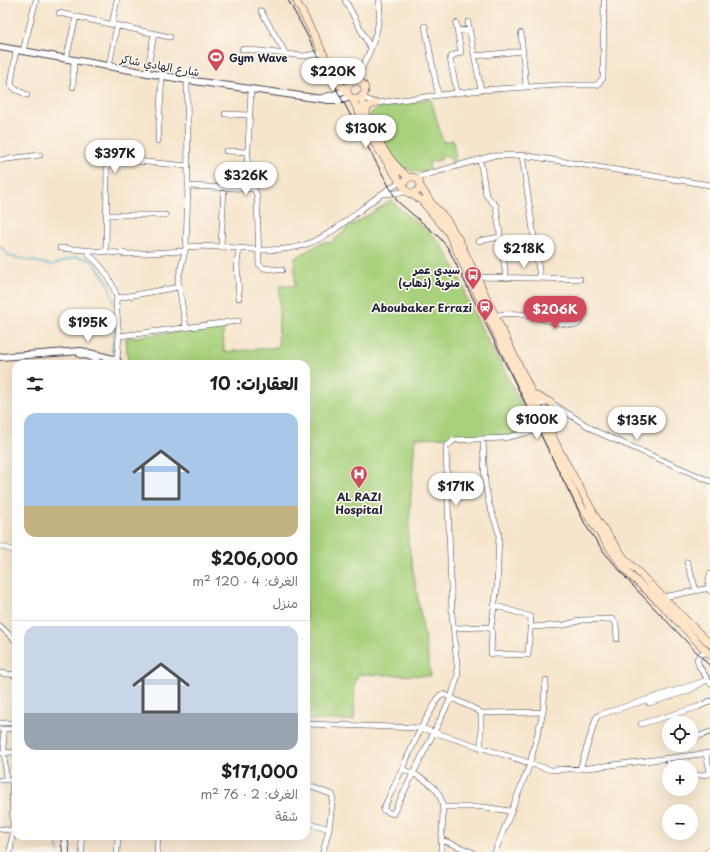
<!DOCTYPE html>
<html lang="ar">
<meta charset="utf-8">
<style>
:root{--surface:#fff;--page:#f6f6f6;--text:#202124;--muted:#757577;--line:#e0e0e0;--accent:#d1495b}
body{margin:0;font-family:"Playpen Sans","Playpen Sans Arabic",sans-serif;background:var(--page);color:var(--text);direction:rtl;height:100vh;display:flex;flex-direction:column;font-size:15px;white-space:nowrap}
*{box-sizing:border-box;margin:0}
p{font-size:13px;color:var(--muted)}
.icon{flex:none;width:22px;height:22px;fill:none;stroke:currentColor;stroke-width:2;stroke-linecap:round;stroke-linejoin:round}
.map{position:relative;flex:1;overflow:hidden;direction:ltr}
.side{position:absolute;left:12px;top:360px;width:298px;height:480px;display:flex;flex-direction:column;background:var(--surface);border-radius:12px;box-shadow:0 4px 16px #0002;direction:rtl}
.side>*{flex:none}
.buttons{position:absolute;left:662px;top:716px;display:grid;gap:8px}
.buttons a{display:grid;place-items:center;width:36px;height:36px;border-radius:50%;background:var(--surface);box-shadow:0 4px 16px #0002;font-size:20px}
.price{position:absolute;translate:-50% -34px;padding:0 9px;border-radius:14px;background:#fff;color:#222;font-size:13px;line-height:26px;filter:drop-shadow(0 1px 2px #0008)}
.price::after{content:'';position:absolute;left:50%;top:24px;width:12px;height:9px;margin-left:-6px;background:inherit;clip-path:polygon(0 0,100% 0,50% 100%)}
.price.selected{background:var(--accent);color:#fff}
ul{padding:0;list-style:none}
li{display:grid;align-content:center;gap:8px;height:212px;padding:0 12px}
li+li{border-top:1px solid var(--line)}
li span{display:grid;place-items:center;height:124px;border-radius:12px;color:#555}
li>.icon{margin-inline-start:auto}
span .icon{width:72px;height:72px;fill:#fffc;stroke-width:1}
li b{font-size:17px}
h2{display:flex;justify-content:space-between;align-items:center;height:48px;padding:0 12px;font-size:17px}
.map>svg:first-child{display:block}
</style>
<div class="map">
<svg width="710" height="852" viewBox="0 0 710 852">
<rect width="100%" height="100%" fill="#fbf7ec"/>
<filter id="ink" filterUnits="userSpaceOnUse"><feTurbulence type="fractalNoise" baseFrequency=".025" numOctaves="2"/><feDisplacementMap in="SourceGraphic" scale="8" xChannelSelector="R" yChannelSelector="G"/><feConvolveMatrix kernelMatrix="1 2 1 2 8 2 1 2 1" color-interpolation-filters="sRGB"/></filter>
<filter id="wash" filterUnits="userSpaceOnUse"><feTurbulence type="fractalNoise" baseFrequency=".012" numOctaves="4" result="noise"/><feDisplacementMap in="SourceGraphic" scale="16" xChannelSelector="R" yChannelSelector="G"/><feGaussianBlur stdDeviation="0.9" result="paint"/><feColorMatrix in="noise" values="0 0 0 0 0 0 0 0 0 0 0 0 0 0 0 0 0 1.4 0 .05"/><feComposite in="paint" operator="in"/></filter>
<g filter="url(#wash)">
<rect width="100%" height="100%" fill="#f6e5cc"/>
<path fill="#a7d17c" stroke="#647a5c" d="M431,99L443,142L453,140L456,162L452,164L451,159L447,156L441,157V160L429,162L430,171C417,173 408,172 397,163L370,118V114L377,108Z
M392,200C405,216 425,226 439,242C451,256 458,276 466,292L464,293L498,361H500L534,431L505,436L415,438L408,540L431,676L360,674L355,680L354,720H306V364H128L126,338L223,326L224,352L278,347L280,286H295V258L321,243L331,242L340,236L346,229Z"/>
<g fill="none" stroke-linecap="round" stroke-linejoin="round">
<path stroke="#4cb0cb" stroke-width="1.5" d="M0,246L9,256L52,265L75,257L84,258L92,261L108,282L114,303
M112,352L116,322
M57,836L58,852"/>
</g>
</g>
<g filter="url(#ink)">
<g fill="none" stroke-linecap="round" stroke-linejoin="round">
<defs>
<path id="minor" d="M345,0L370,47
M261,11L286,54
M59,13L170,37
M468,22L481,90
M456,23L461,52L452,56L450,59L457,92
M112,24L117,0
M425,26L438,94
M458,31L470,29
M521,33L526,87
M242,49L304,56L323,53
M16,50L11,85L15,89L27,95
M23,51L36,0
M475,56L523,51
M66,59L76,17
M109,66L117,25
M147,73L154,34
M359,74L361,83
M355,81C368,58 383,27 379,0
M73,87L74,60
M363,95L366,99L376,103L481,90L560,85H597L603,78L604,0
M225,114L250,115
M158,141L162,76
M226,151L248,152
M522,155L540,278
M480,159L486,195L496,206L506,277
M0,160L40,155
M415,178L492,156L522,155L710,185
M188,186L254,189L257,195L259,264L263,268L282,270
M246,187L251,90
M382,194L407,192
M107,215H165
M479,241L500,237
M186,247C227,242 267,258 307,244C342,232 371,195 407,179
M221,247L224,187
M60,248L130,254L185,251
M239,249L237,264L239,298
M89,251V255C104,267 112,280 117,298
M106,252L107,168L109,163L116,159L188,166
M475,277L580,279
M494,316C523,307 549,325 577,325L581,320L582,302
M186,328L178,280L186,247L188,186L187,80
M119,336L238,321
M117,360L119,336L116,302L117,298L179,287
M534,405L550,402L597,432L710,481
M483,440L485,483L489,504L499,533L497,588L491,628
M0,546L16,551
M687,562L696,590
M710,574L708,588L710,591
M663,597L710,588
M0,626L16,641
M531,627L565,625L582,620L613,619L616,624L617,639
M454,628L488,627L492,631L491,654L528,655L531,617L494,605
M709,652L701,654L697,659L699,666L710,683
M0,673L16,675
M649,703L688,691L703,682
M481,713L543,712
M0,723H16
M306,724L421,728L551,770L588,768L710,753
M641,724L698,707L710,701
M1,729H16
M3,729L6,780
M692,739L710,732
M481,748V713L477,710L443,694L440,695L421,728L383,810L393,814L451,698L458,675L452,615L446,447L454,440L504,438L543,429
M0,753L16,752
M706,754L710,772
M668,759L669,774
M402,769C454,789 442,805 441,852
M580,769L596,718L599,715L708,680
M691,776L710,774
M0,780H16
M306,785L333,795L329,829L323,852
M444,807H483L510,811
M306,822L329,829
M0,829L15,831
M81,836L82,852
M442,840L472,852
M10,852L13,830L12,780
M117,852L118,836
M157,852L158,836
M495,852L530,764L543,712L546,680
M707,852L710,849"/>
<path id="tertiary" d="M0,47L187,80L329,100H342L350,97
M322,98L347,91
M80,354L89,356L101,364
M0,357L81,351L117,360L115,364
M64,836L66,852"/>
<path id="secondary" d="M296,0L340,86L347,89
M347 90a9 9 0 1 1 18 0a9 9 0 1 1-18 0Z
M362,96C363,124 388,161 409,178
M352,98L374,142L404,188
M365,115L368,106L376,103
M404 185a8 8 0 1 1 16 0a8 8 0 1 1-16 0Z
M420,186L432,204L446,219L459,240L560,452L598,521L625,559L710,644
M407,192L421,200L448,232L559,464L581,506L616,557L630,575L658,601L710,655
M532,394L550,402
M544,418L548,411L553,408"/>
</defs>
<use href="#minor" stroke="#423f51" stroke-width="6"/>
<use href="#tertiary" stroke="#423f51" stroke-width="8"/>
<use href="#secondary" stroke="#423f51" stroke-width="8"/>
<use href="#minor" stroke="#fff" stroke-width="5"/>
<use href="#tertiary" stroke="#fff" stroke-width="6"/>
<use href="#secondary" stroke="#ffe4c6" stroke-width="7"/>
<path stroke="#22223b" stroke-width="1" d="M288,0L397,201L439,237L448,248L586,526L604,552L632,585L710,666"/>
</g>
</g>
<defs>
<symbol id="stadium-pin" viewBox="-11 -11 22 30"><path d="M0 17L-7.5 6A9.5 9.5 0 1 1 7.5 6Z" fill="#d1495b" stroke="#fbf7ec"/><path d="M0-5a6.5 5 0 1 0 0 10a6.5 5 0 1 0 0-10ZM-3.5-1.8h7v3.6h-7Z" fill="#fff"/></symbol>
<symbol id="bus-pin" viewBox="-11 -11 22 30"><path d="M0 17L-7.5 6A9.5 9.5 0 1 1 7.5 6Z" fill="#d1495b" stroke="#fbf7ec"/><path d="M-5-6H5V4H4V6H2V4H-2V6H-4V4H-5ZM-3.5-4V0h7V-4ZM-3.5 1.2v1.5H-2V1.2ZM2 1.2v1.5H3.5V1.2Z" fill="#fff"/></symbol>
<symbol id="station-pin" viewBox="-11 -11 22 30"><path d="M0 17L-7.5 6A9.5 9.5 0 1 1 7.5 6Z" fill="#d1495b" stroke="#fbf7ec"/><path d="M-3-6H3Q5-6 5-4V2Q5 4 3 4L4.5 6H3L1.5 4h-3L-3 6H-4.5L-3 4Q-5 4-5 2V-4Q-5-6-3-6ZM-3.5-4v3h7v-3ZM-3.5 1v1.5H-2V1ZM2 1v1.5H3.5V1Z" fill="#fff"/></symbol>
<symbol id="hospital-pin" viewBox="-11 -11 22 30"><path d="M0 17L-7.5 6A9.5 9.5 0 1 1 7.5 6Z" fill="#d1495b" stroke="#fbf7ec"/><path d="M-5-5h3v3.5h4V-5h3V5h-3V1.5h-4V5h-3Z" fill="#fff"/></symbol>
</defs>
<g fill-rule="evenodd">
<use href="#stadium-pin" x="206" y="47" width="20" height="27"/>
<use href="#bus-pin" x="463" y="265" width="20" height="27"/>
<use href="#station-pin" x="475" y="297" width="20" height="27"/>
<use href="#hospital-pin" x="349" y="464" width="20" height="27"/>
</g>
<g text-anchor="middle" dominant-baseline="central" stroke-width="3.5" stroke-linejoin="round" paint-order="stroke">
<g font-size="11" font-weight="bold" fill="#22223b" stroke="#fbf7ec" text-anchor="end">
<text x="229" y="57" text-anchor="start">Gym Wave</text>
<text x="460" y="269">سيدي عمر<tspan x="460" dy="13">منوبة (ذهاب)</tspan></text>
<text x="472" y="307">Aboubaker Errazi</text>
<text x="359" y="496" text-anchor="middle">AL RAZI<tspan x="359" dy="13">Hospital</tspan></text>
</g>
<g font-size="11" fill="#22223b" stroke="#fbf7ec">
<text transform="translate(160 65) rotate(10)">شارع الهادي شاكر</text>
</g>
</g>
</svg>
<div class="buttons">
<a><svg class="icon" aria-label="locate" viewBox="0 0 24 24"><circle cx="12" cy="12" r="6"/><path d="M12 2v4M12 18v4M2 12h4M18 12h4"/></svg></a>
<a>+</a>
<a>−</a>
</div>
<b class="price" style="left:333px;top:92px">$220K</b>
<b class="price" style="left:366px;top:149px">$130K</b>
<b class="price" style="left:115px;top:174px">$397K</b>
<b class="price" style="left:246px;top:196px">$326K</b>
<b class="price" style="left:524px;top:269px">$218K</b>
<b class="price selected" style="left:555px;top:330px">$206K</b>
<b class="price" style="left:88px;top:343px">$195K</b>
<b class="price" style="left:537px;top:440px">$100K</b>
<b class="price" style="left:637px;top:441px">$135K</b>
<b class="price" style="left:456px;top:507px">$171K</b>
<section class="side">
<h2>العقارات: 10<svg class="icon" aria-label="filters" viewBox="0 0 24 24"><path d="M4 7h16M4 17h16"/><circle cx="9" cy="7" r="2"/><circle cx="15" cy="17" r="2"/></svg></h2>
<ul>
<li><span style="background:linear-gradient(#a9c7e8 75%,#c2b280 0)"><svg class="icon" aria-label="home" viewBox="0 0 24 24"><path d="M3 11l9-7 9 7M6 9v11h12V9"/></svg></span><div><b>$206,000</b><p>الغرف: 4 · 120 m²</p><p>منزل</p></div></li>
<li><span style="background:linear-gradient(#c9d6e8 70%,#9aa5b1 0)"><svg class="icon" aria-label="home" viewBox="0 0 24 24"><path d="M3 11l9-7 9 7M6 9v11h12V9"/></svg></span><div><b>$171,000</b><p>الغرف: 2 · 76 m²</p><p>شقة</p></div></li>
</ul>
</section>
</div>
